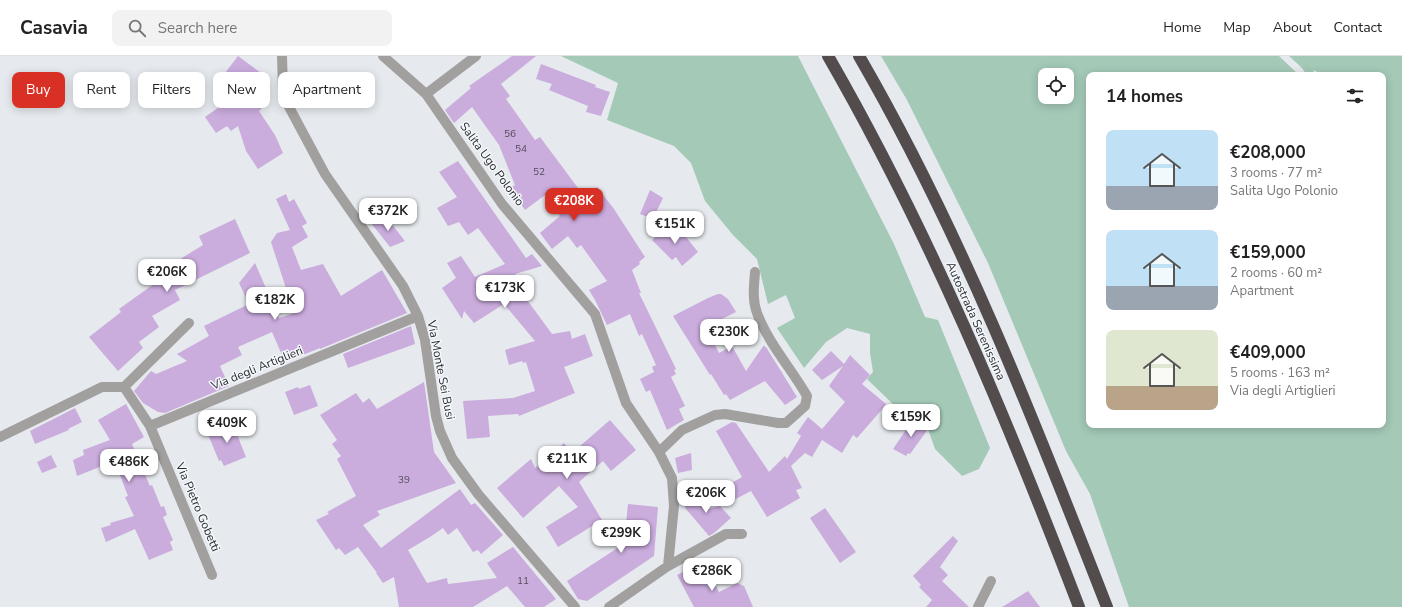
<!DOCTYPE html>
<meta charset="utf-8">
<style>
:root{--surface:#fff;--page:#f2f2f2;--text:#222;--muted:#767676;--line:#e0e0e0;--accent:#d93025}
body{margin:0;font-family:"Nunito Sans",sans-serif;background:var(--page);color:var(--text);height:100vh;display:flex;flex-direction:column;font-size:15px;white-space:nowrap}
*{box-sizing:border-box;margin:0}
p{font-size:13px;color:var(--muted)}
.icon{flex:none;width:22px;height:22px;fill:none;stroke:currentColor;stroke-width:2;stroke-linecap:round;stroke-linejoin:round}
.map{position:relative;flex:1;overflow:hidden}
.panel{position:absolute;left:1086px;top:16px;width:300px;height:356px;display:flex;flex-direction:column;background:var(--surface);border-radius:8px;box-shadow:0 2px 10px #0003}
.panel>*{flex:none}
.top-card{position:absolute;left:12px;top:16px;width:380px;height:36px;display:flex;gap:8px}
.controls{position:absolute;left:1038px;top:12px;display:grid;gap:8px}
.controls a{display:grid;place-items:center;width:36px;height:36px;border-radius:8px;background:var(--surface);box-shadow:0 2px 10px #0003;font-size:20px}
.price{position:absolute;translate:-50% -34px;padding:0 9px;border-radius:8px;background:#fff;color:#222;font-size:13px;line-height:26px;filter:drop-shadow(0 1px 2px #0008)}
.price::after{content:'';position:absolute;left:50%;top:24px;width:12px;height:9px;margin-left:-6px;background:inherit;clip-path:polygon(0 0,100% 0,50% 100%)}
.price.active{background:var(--accent);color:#fff}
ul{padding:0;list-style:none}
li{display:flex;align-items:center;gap:12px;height:100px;padding:0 20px}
li span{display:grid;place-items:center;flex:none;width:112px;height:80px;border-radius:8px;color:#555}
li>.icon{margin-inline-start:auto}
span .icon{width:48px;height:48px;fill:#fffc;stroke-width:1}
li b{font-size:17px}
h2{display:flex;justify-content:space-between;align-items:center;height:48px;padding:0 20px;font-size:17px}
.chip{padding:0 14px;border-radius:8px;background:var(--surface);box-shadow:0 2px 10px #0003;font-size:14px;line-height:36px}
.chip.active{background:var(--accent);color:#fff}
header{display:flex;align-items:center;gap:24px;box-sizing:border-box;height:56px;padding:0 20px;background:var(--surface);border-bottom:1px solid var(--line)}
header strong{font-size:19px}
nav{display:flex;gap:22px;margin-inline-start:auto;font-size:14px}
.search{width:280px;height:36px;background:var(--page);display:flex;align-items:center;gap:10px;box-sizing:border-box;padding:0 14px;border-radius:8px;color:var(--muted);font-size:15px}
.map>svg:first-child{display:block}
</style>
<header>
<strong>Casavia</strong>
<div class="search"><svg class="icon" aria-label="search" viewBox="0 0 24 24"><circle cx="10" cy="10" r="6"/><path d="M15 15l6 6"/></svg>Search here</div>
<nav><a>Home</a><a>Map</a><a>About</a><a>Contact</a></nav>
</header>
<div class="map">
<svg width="1402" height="551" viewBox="0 0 1402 551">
<rect width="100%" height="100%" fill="#e6eaee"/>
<path fill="#a4c9b7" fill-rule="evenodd" d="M561,0H798L894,188L925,261L938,264L990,392L979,413L962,420L935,393L928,373L896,351L867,323L873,316L870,297V278L847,272L826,286L804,312L777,272L795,262L786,239L768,248L757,203L733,179L705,145L691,107L674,90L607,64L618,27Z
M881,0H1279L1299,19H1089V369H1383V19H1325L1313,14L1314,16L1322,19H1307L1301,11L1289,0H1402V551H1129L1090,438L1066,395L988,207L907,44ZM1045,19H1067V41H1045Z"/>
<path fill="#caacdd" d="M238,0L261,17L250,33L262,52L259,55L275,79L283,97L258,113L246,95L238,70L231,75L227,70L216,77L205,61L246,32L225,17Z
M512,0H536L501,28L510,40L506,43L535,84L540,81L584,140L597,131L614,153L645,201L639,206L640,208L632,214L641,237H639L676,313L674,314L676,318L671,321L685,350L679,353L684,364L667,374L650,334L646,336L640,323L654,316L652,311L656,309L642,278L639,280L630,258L607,269L595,244L589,234L607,225L581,189L577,192L568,180L552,193L540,177L560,160L545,139L525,154L510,132L515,129L499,89L472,51L454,67L445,54L471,32L469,30Z
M541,8L596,29L595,31L610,36L601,60L586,56L588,50L549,34L552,28L536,23Z
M458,105L526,202L532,198L542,210L515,218L528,232L522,237L552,278L570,275L572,283L585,278L593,300L564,311L575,337L519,360L518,358L488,360L490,381L467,383L463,345L513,342L535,335L526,306L523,307L522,305L509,309L505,294L535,285L504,248L474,267L464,255L462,263L442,232L456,222L447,207L461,200L475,221L505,208L478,172L468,179L459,166L448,170L437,152L457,141L439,116Z
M650,134L663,142L653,163L640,158Z
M286,138L289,146L294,143L307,167L302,170L308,181L292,191L301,214L323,208L341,240L382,214L407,257L320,293V292L285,306L272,276L238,291L242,299L220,310L229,330L165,357L158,356L143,347L134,335L151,315L156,318L187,305L177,298L209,280L204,270L249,248L239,227L255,207L279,262L294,257L271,186L277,177L290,174L276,143Z
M387,162L405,185L390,191L371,167Z
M235,163L250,197L175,234L180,244L152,260L159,271L139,286L143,292L118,315L89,281L121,256L119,253L165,220L159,211L175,203L177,205L203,189L199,180Z
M671,167L686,181L698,196L682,210L676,201L672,204L652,184Z
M718,238H721L728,243L736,256L706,271L719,297L732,290L746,315L764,289L765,291H766L797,341L785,349L765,325L730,344L726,338L724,339L711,318L710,319L673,260L708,242Z
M411,270L415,288L348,312L343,298Z
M831,295L844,308L850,299L870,319L862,328L886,348L885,350L857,382L853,379L842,397L822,384L812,401L805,397L791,410L802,432L796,434L800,442L767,461L751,435L730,446L723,432L742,421L716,375L732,366L736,367L769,416L785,400L787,403L801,380L797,377L808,361L822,373L845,346L829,330L843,310L822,324L812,314Z
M424,326L434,396L456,427L377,455L380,459L363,469L381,492L460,433L471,449L475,447L503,479L481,498L478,494L473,496L457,472L448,479L443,472L430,481L408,494L427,527L447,522L448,528L497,522L487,507L513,491L556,543L544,551H525L507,530L473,551H399L394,521L383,527L376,517H377L358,491L345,499L339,492L336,494L316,464L329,458L327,456L356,440L337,403L341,400L332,388L337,384L320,359L356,337L363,347L369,342L377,353Z
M310,329L318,350L294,359L285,336L298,331L299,333Z
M126,348L144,381L132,388L150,430L152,429L161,451L164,450L167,459L163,461L173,484L170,486L173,494L149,504L135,473L106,486L101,472L111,469L110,467L134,460L125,441L128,440L116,409L108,412L107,408L77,420L73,404L84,399L83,394L110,384L98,364Z
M75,352L82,366L68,373L69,374L35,388L30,375Z
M914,362L928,373L910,398L908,397L906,400L893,393Z
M610,364L636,394L611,415L603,405L579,426L602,464L558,491L546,471L578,451L559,430L523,462L497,432L531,403L535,412L564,387L572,397Z
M232,366L246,401L224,410L221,404L219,405L207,376Z
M691,397L692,414L678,417L675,402Z
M51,399L57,411L42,417L37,406Z
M692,435L708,453L720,450L731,462L714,477L709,480L686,453L682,443Z
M628,448L658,451L654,500L587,545L578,543L567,525L619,491L623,497Z
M825,452L856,496L840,507L810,462Z
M953,480L958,485L940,511L948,519L942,525L969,551H926L932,544L919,531L921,529L913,520Z
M697,509L700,518L705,516L710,527L713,525L719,536L737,527L744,530L753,551H694L677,519Z
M1028,535L1040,551H1002Z"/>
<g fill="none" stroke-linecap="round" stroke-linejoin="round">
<path stroke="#a29f9f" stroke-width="10" d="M282,0L283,33L288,49L325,118L403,230L418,260L425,284L436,360L440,375L452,402L478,438L575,551
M383,0L426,38L476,0
M426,38L502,148L595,258L626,347L659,396L672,422L674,450L668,510
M124,331L189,267
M150,370L212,519
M0,381L102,331H124L150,370L418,260
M659,396L682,374L715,359L725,358L778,367H786L805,350L807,340C791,312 768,287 757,257C752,244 754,230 755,216
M609,551L668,510L726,478H742
M978,551L991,525"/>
<path stroke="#524c4c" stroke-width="12" d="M828,0C929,175 1007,363 1079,551
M859,0C960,174 1034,364 1107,551"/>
</g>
<g text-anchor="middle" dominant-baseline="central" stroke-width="3" stroke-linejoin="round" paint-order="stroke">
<g font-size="10" fill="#544d5a">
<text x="510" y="78">56</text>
<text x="521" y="93">54</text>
<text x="539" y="116">52</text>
<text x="404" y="424">39</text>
<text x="523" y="525">11</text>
</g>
<g font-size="12" fill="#2c2d2f" stroke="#f3f7fb">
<text transform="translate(492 108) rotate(54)">Salita Ugo Polonio</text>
<text transform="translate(976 265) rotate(66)">Autostrada Serenissima</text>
<text transform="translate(257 312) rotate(-22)">Via degli Artiglieri</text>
<text transform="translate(441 314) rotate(79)">Via Monte Sei Busi</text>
<text transform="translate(198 451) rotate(67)">Via Pietro Gobetti</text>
</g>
</g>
</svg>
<div class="controls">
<a><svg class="icon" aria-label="locate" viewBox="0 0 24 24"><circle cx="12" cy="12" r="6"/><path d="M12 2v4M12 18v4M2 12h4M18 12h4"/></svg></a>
</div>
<b class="price active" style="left:574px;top:166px">€208K</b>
<b class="price" style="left:388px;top:176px">€372K</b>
<b class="price" style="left:675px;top:189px">€151K</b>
<b class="price" style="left:167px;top:237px">€206K</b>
<b class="price" style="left:505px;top:253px">€173K</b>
<b class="price" style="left:275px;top:265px">€182K</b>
<b class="price" style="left:729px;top:297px">€230K</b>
<b class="price" style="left:911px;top:382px">€159K</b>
<b class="price" style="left:227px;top:388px">€409K</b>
<b class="price" style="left:567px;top:424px">€211K</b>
<b class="price" style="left:129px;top:427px">€486K</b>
<b class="price" style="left:706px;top:458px">€206K</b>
<b class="price" style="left:621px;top:498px">€299K</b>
<b class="price" style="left:712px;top:536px">€286K</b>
<div class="top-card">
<a class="chip active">Buy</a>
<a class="chip">Rent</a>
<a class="chip">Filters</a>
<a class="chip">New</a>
<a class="chip">Apartment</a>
</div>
<section class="panel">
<h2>14 homes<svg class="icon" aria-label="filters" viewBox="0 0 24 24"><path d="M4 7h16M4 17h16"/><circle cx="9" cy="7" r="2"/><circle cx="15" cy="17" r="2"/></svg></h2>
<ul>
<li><span style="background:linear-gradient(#bfe0f5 70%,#9aa5b1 0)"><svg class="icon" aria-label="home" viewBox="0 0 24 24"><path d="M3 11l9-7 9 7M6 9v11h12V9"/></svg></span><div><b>€208,000</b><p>3 rooms · 77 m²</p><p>Salita Ugo Polonio</p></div></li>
<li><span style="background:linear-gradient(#bfe0f5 70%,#9aa5b1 0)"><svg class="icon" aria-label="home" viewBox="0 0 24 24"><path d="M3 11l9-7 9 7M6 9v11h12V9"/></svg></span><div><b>€159,000</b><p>2 rooms · 60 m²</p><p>Apartment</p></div></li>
<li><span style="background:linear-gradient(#dfe7d0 70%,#b9a48a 0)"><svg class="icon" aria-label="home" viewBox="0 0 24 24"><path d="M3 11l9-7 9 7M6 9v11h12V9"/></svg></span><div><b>€409,000</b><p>5 rooms · 163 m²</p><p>Via degli Artiglieri</p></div></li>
</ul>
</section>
</div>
